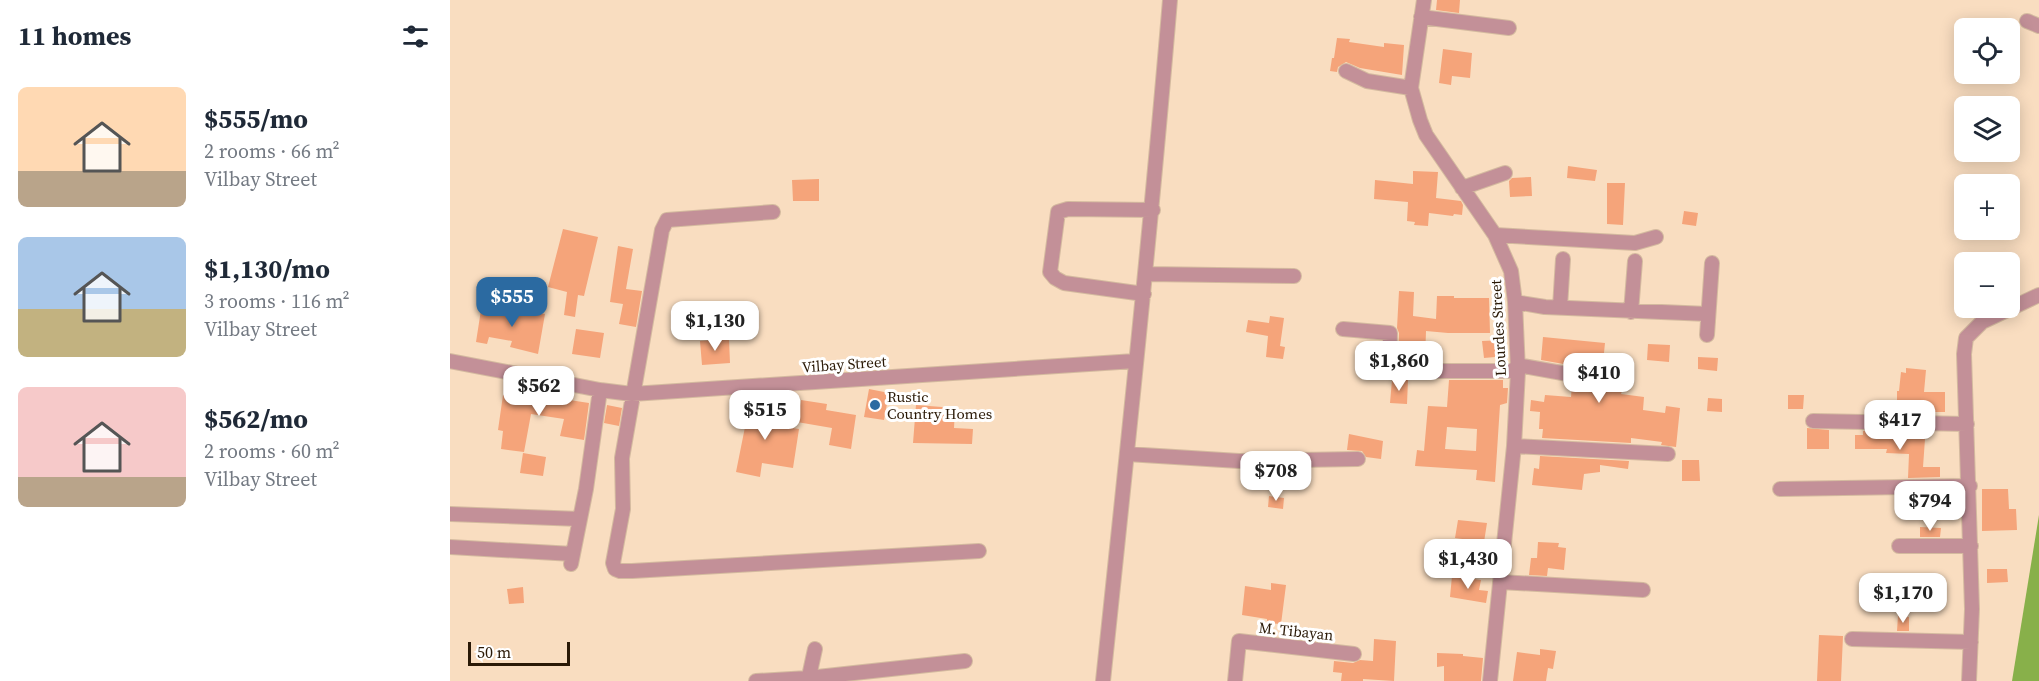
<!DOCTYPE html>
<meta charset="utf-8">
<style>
:root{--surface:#fff;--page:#f6f6f7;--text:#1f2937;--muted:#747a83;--accent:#2b6aa1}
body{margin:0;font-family:"Source Serif 4",serif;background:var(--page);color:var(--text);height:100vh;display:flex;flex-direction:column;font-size:22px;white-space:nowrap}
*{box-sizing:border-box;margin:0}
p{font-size:20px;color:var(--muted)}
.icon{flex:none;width:33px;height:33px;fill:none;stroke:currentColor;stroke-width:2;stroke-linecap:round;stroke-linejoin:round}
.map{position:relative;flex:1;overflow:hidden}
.drawer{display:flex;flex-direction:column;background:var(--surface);width:450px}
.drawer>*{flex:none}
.fabs{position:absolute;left:1504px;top:18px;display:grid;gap:12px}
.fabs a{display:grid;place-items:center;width:66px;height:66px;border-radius:9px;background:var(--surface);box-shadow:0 3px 15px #0003;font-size:30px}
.scale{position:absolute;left:18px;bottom:15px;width:102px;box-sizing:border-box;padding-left:6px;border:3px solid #2a1906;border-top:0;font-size:16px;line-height:21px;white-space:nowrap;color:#2a1906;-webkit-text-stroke:4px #fff;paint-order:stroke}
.price{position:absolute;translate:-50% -51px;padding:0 14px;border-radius:12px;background:#fff;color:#222;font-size:20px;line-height:39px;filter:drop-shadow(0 2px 3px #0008)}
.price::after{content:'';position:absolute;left:50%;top:36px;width:18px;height:14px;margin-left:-9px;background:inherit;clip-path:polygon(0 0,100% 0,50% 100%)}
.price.active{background:var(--accent);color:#fff}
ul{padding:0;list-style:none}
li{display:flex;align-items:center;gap:18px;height:150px;padding:0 18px}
li span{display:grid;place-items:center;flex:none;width:168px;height:120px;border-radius:9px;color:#555}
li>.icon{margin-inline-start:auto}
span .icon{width:72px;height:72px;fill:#fffc;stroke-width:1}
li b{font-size:26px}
h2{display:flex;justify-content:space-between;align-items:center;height:72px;padding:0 18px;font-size:26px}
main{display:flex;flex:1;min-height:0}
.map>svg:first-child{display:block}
</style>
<main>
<section class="drawer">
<h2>11 homes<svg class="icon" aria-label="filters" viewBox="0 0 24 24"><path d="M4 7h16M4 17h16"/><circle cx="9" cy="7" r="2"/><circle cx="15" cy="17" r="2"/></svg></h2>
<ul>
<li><span style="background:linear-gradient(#ffd9b3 70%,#b9a48a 0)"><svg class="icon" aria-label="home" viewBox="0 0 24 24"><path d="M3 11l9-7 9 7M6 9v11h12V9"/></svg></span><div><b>$555/mo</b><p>2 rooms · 66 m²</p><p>Vilbay Street</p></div></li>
<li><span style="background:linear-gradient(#a9c7e8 60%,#c2b280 0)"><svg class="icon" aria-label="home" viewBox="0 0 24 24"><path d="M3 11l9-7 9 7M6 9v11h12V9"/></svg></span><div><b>$1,130/mo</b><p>3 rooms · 116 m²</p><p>Vilbay Street</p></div></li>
<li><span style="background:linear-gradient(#f6c9c9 75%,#b9a48a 0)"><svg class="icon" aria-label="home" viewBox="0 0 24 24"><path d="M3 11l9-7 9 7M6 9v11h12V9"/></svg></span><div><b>$562/mo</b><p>2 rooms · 60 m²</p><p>Vilbay Street</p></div></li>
</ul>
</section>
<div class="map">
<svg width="1589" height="681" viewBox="0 0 1589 681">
<rect width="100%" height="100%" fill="#f9ddc0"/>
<path fill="#88b04a" d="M1589,515V681H1562Z"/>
<path fill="#f5a47a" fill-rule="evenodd" d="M987,0H1010L1009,13L986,10Z
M887,38L900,39L899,42L934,47V43L954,45L952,75L910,68L896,62L888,67L887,72L880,71L882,58H884Z
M993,49L1022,53L1020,78L1002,76L1001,85L989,83Z
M1118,166L1147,170L1145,181L1117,178Z
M963,171L988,172L986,198L1011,201L1013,205L1012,215L1004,214L1003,216L979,213L978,226L964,225L965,222L957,221L958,202L924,199L925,180L963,184Z
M1081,177L1082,196L1060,197L1059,181L1062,178Z
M369,179V201H343L342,180Z
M1157,183H1175L1173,225L1157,224Z
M1234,211L1248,213L1246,226L1232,224Z
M113,229L148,237L134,296L128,295L125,317L114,315L117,292L98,287Z
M168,246L183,249L176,289L192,291L186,327L169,324L173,304L160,302Z
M949,291L964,292L963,316L986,319L987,296H1004V298H1039L1040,333H998L976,331L975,361L948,362L949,333L947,328Z
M48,305L95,314L88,354L60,347L62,341L39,337L37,344L26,342L31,310L47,313Z
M820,316L834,318L830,346L835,347L833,359L816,357L818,336L796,332L798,320L819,323Z
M126,329L154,333L150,358L122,354Z
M1093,337L1155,343L1151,382L1163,383V390L1172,391L1171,394L1194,397L1193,410L1215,413L1216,406L1230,408L1226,447L1211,445L1212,442L1181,438V443L1092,438L1093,429H1089L1090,412L1080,411L1081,400L1094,402L1095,395L1121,397L1122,384L1142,387L1149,379L1148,374L1142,369L1091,360Z
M279,339L280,363L252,365L250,341Z
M1054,340L1056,356L1034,358L1032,341Z
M908,344L931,345L930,358L907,357Z
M1198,344L1220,345L1219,362L1197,360Z
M1248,357L1268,358L1267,371L1248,369Z
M1456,368L1476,370L1474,392H1495V412H1447V391H1449L1451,372L1456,373Z
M942,380H958L957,404L940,403Z
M999,380H1053V388H1058L1057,403L1050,405L1045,482L1026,480L1027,470L965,466L967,450L974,451L978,406L997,407ZM997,427L1027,429L1026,451L995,449Z
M419,389L439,393L434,420L414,417Z
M61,391L139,403L134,440L110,436L114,419L81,414L74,452L51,449L53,431L48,430L53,395L60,396Z
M1338,395H1354L1353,409H1338Z
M301,397L324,402L320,425L349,429L343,468L312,463L310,477L286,472Z
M1258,398L1272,399V412L1257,411Z
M351,400L377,404L376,410L406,415L401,449L379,445L382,428L347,422Z
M157,405L172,408L169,426L154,423Z
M466,405L505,408L504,428L523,429L522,444L463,443Z
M1357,428L1379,430V449H1357Z
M1413,431H1428V436L1475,439L1473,467H1490V477L1458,478L1459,454L1436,453L1437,449H1405V435H1413Z
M899,434L933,441L931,459L916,457L912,451L897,450Z
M73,453L96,457L93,476L70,473Z
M1090,456L1179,461L1178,469L1150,465V472L1134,474L1132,490L1082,485L1084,468L1089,469Z
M1232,460H1249L1250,481H1232Z
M1532,489H1558L1559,509H1566L1567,530L1532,531Z
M819,496L834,498L833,509L818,507Z
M1008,520L1037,523L1034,542L1005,538Z
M1470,527L1491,528L1490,537H1470Z
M1088,542L1109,543L1108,547L1116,548L1114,570L1098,568L1097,576L1079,575L1081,558H1087Z
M1537,569H1557L1558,582L1537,583Z
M1002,576L1031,580L1029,590L1038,591L1036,603L1000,597Z
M821,583L836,585L831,624L817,623V619L792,615L795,586L821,590Z
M73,587L74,603L59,604L57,589Z
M1448,616L1459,617V631H1447Z
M1369,635L1393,636L1391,681H1367Z
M924,639L946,641L944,681L913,679V681H891L892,673L883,672L884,661L903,663L910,660L923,661Z
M1090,649L1106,651L1103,669L1098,668L1096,681H1063L1067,652L1090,655Z
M987,653L1013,654V656L1033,658L1031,681H994V666L987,667Z"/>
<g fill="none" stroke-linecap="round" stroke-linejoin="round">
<defs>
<path id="minor" d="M974,0L961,88L970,120L976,135L1045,235L1061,271L1065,302L1068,371L1064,446L1040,681
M971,17L1059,28
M1577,21L1589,26
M896,71L917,81L961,88
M1012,188L1055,173
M323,212L217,220L212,230L172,458L173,509L163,563L165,569L170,571H182L529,551
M1045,235L1185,243L1206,237
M696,274L844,276
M694,294L614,283L605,278L600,272L608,212L618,209L703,210
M1065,302L1095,307L1258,314
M1110,307L1113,259
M1181,312L1185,261
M893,329L940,333L939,371H1068
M1257,335L1262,263
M0,361L150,390L182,394L685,361
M1067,365L1140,378
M1363,421L1517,424
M1064,446L1218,454
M677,454L789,461L908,459
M1330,489L1520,486
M0,514L130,519
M1449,546H1521
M0,547L123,554
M121,564L136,489L150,390
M1050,582L1193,590
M1402,639L1521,642
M306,681L358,678L515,661
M358,681L365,649
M653,681C677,454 701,227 720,0
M785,681L789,641L904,654
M1519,681L1522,609L1514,354L1516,338L1532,322L1589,295"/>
</defs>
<use href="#minor" stroke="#d4ba9f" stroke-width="16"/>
<use href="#minor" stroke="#c39098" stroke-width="14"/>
</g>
<circle fill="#2b6aa1" stroke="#fff" stroke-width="2" cx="425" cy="405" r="6"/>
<g text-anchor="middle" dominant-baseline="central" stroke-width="6" stroke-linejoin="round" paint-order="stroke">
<g font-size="15" fill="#2a1906" stroke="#fff">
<text transform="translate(1048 328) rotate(-93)">Lourdes Street</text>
<text transform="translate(394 364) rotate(-4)">Vilbay Street</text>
<text transform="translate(846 631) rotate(6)">M. Tibayan</text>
</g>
<g font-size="15" fill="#2a1906" stroke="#fff" text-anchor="start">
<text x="437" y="396">Rustic<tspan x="437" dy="17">Country Homes</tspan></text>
</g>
</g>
</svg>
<div class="fabs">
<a><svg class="icon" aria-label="locate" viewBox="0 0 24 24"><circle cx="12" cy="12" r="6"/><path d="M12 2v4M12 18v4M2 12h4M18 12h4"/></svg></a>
<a><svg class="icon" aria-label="layers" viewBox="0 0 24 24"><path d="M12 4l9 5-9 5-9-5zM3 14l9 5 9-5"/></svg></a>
<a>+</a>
<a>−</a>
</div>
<div class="scale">50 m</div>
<b class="price active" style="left:62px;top:328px">$555</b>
<b class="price" style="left:265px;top:352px">$1,130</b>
<b class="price" style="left:949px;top:392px">$1,860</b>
<b class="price" style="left:1149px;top:404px">$410</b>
<b class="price" style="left:89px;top:417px">$562</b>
<b class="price" style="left:315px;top:441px">$515</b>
<b class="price" style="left:1450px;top:451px">$417</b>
<b class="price" style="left:826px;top:502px">$708</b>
<b class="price" style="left:1480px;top:532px">$794</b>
<b class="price" style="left:1018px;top:590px">$1,430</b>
<b class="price" style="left:1453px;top:624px">$1,170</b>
</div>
</main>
